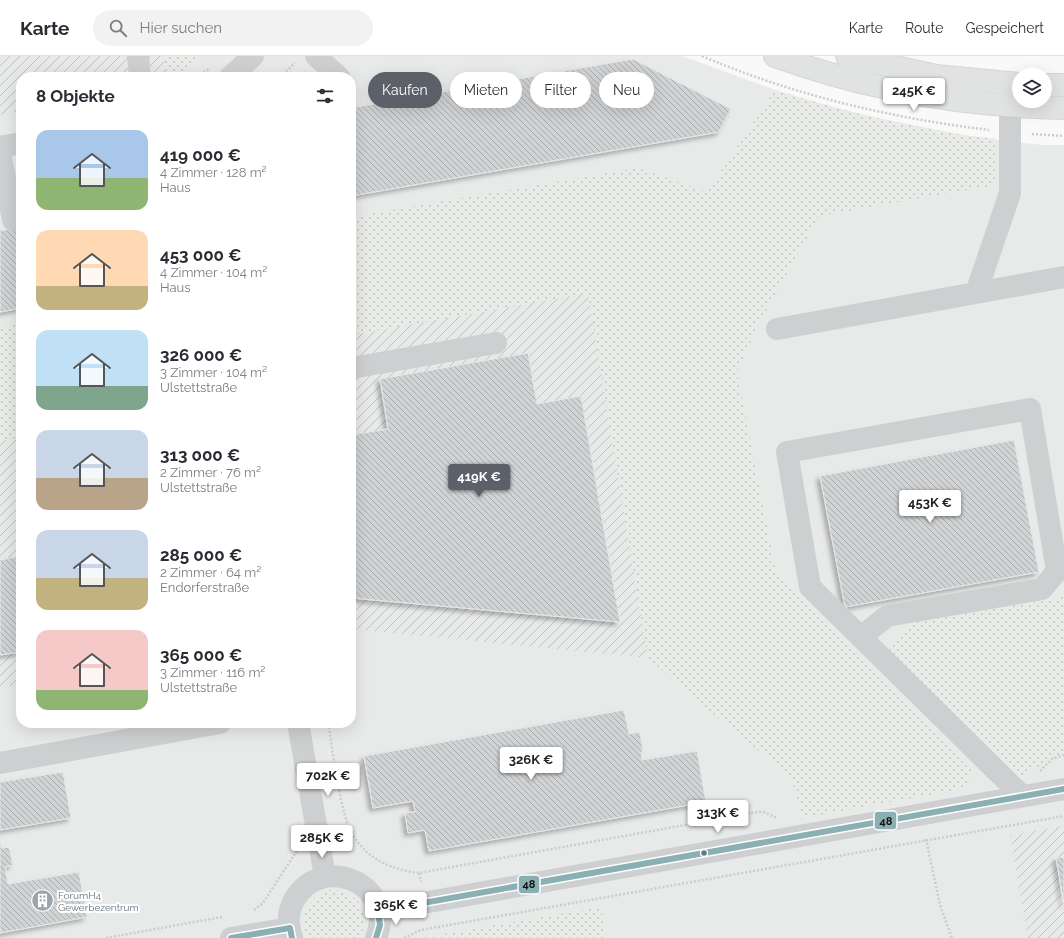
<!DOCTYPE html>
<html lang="de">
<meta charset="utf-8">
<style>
:root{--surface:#fff;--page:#f2f2f3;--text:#2b2b33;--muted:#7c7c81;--line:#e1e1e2;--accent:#5c6169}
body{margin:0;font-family:Raleway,sans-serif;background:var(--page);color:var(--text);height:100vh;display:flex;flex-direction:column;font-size:15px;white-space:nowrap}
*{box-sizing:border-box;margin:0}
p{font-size:13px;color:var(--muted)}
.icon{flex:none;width:22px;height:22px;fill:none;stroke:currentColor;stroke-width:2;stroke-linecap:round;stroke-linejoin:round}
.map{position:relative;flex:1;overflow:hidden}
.details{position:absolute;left:16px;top:16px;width:340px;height:656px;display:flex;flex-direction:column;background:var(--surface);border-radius:16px;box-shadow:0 4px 16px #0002}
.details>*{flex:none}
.top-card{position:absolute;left:368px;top:16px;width:380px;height:36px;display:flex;gap:8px}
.fabs{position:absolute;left:1012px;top:12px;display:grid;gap:8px}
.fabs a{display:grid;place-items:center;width:40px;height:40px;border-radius:50%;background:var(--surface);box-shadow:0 4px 16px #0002;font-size:20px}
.price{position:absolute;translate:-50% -34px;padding:0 9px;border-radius:4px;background:#fff;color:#222;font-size:13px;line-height:26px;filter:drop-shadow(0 1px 2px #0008)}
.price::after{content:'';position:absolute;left:50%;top:24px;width:12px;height:9px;margin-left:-6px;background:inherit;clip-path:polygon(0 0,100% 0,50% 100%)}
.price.selected{background:var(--accent);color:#fff}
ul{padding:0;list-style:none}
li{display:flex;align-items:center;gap:12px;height:100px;padding:0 20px}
li span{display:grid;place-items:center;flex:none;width:112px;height:80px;border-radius:12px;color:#555}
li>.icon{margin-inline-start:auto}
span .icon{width:48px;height:48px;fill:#fffc;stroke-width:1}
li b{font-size:17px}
h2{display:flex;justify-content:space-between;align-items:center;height:48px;padding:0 20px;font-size:17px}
.tag{padding:0 14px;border-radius:18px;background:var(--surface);box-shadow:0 4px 16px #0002;font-size:14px;line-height:36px}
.tag.selected{background:var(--accent);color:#fff}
header{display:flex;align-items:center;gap:24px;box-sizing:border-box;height:56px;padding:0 20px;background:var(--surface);border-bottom:1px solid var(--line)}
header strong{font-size:19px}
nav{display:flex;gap:22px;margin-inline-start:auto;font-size:14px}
.search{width:280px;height:36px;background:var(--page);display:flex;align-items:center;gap:10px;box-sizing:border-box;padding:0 14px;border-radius:22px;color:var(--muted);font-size:15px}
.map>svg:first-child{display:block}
</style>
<header>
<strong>Karte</strong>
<div class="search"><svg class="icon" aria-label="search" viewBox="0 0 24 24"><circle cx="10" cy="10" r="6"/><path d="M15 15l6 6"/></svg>Hier suchen</div>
<nav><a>Karte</a><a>Route</a><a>Gespeichert</a></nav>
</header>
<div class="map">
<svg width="1064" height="882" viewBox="0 0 1064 882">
<defs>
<pattern id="industrial-furrows" width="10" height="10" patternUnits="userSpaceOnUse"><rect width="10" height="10" fill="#e8e9e9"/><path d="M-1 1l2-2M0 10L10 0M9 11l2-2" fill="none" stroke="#c0c1c2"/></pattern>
<pattern id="grass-dots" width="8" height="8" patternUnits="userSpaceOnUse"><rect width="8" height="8" fill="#e8ebe6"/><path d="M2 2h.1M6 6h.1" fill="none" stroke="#c0c3c0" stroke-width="1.8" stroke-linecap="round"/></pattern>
<pattern id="building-back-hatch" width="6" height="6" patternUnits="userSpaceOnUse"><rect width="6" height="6" fill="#d0d2d3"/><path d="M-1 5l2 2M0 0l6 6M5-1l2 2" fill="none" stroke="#acafb1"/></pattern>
<filter id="shadow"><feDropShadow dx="-3.5" dy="3.5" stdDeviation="2" flood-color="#0004"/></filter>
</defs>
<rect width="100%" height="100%" fill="#f9f9f9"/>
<path fill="#e8e9e9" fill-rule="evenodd" d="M0,0H682L775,34L853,57L973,81L1043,89H1064V882H0ZM21,21H351V667H21Z"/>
<path fill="url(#industrial-furrows)" d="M0,0H164L167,21H21V55L0,59Z
M588,237L648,602L351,573V279Z
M21,381V628L0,632V385Z
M1064,770V882H1028L1010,779Z"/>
<path fill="url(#grass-dots)" d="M164,0H201L177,21H167Z
M775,34C847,56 921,75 996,83L995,129L819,160L758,269L737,316L776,517L972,715L966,732L803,762L791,720L730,672L648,602L588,237L351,279V161L638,112L707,136Z
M21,268V381L0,385V272Z
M1064,537V696L1016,723L889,594L910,567L1062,541Z
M328,834C356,833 375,856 359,882H308C299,861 306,842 328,834Z
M601,851L606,882H421Z"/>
<path fill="url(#building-back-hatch)" stroke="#e8e8e8" filter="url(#shadow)" d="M633,3L731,53L719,76L351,140V52Z
M21,171V252L0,256V175Z
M528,297L537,348L581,340L620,566L351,542V379L388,373L380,323Z
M1014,384L1039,516L845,551L820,420Z
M21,500V596L0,599V504Z
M624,654L629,678L640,676L643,696H641L642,704L697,695L706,746L429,795L425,774L408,777L405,757L415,756L413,745L373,752L364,700Z
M63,716L71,762L0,774V726Z
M0,783L2,792L9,791L13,809L5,811L8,828L79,816L87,861L0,877Z
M1064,801V848L1056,802Z"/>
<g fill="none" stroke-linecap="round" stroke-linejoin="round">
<defs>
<path id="major" d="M775,0C868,34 965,50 1064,52
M847,0L936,20L1019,28
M1045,29H1064"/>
</defs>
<use href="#major" stroke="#d5d6d7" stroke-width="24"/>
<path stroke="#cbcccd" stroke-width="2.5" stroke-dasharray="2 2" stroke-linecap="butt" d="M702,0C793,39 891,62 989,74
M197,21L210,12
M280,21L295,7
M1032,78L1064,80
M328,667C333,694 340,761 354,781C369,804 393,814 419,817L757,756H764L777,762
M1040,715L1052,703L1064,699
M341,781L352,778
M926,783L940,849L952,882
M419,817L421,826
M254,854L263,847L298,793
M106,882L222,861
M404,882L421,874L1064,760"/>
<path stroke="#cecfd0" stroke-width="22" d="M138,0L140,21
M316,0L339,21
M230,21L253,0
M0,91L21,87
M0,96L13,164
M976,237L1010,137V50
M777,273L1064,221
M351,312L496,287
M861,581L887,560L1042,533L1057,515L1030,353L787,396L810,531L1011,729L1023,740
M298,667L325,820
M0,707L220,667
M378,855L1064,733
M231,882L290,872
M292,882C287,870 288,855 294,844C324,794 398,831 376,882"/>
<use href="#major" stroke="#e1e2e2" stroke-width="22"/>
<defs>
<path id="bus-1" d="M231,882L290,872L292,882
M376,882L380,869L378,855L1064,733"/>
</defs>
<use href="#bus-1" stroke="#fff" stroke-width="9"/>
<use href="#bus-1" stroke="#8bb0b4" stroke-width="6"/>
</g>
<defs>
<symbol id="building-disc" viewBox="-11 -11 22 22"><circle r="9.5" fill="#99a4ac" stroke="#fff"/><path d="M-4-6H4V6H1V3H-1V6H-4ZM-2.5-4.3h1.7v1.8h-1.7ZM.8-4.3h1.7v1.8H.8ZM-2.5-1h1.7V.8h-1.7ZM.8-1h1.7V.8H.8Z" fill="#fff"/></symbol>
</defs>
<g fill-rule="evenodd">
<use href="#building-disc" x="30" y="832" width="25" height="25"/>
</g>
<circle fill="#657683" stroke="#fff" stroke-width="1.5" cx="704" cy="797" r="3.5"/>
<g text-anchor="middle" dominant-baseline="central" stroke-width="4" stroke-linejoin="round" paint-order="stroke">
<g font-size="10" fill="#657683" stroke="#fff" text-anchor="start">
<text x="58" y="839">ForumH4<tspan x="58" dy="12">Gewerbezentrum</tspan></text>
</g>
</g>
<g stroke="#fff" stroke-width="1.5">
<rect x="874" y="755" width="23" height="19" rx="4" fill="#8bb0b4"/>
<rect x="518" y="819" width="22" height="19" rx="4" fill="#8bb0b4"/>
</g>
<g font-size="11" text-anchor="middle" font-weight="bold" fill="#111">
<text x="886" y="769">48</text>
<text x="529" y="832">48</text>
</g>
</svg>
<div class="fabs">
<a><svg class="icon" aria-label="layers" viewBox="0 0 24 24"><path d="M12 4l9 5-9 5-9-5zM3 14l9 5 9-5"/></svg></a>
</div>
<b class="price" style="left:914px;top:56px">245K €</b>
<b class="price selected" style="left:479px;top:442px">419K €</b>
<b class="price" style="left:930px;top:468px">453K €</b>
<b class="price" style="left:531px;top:725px">326K €</b>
<b class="price" style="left:328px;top:741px">702K €</b>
<b class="price" style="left:718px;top:778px">313K €</b>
<b class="price" style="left:322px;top:803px">285K €</b>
<b class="price" style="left:396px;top:870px">365K €</b>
<div class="top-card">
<a class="tag selected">Kaufen</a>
<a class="tag">Mieten</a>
<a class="tag">Filter</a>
<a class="tag">Neu</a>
</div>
<section class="details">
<h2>8 Objekte<svg class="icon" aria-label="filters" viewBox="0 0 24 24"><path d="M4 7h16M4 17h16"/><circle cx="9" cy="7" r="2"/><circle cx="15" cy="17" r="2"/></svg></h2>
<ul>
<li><span style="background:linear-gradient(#a9c7e8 60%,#8fb573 0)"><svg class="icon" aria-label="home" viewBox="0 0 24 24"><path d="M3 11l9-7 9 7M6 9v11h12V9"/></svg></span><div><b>419 000 €</b><p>4 Zimmer · 128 m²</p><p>Haus</p></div></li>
<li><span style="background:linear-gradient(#ffd9b3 70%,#c2b280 0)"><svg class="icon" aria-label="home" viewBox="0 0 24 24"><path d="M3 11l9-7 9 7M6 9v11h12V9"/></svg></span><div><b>453 000 €</b><p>4 Zimmer · 104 m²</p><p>Haus</p></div></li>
<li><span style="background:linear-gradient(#bfe0f5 70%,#7fa58c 0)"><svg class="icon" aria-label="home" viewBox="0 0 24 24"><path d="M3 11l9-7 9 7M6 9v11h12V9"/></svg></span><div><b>326 000 €</b><p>3 Zimmer · 104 m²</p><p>Ulstettstraße</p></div></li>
<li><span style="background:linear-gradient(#c9d6e8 60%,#b9a48a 0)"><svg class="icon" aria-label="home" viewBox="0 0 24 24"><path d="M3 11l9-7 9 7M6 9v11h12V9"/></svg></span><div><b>313 000 €</b><p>2 Zimmer · 76 m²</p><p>Ulstettstraße</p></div></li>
<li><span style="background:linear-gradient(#c9d6e8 60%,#c2b280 0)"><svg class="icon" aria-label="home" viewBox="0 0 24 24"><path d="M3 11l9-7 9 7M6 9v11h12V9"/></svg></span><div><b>285 000 €</b><p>2 Zimmer · 64 m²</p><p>Endorferstraße</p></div></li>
<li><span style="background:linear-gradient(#f6c9c9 75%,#8fb573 0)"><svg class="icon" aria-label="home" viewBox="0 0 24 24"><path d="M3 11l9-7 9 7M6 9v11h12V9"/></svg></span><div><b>365 000 €</b><p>3 Zimmer · 116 m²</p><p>Ulstettstraße</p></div></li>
</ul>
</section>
</div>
